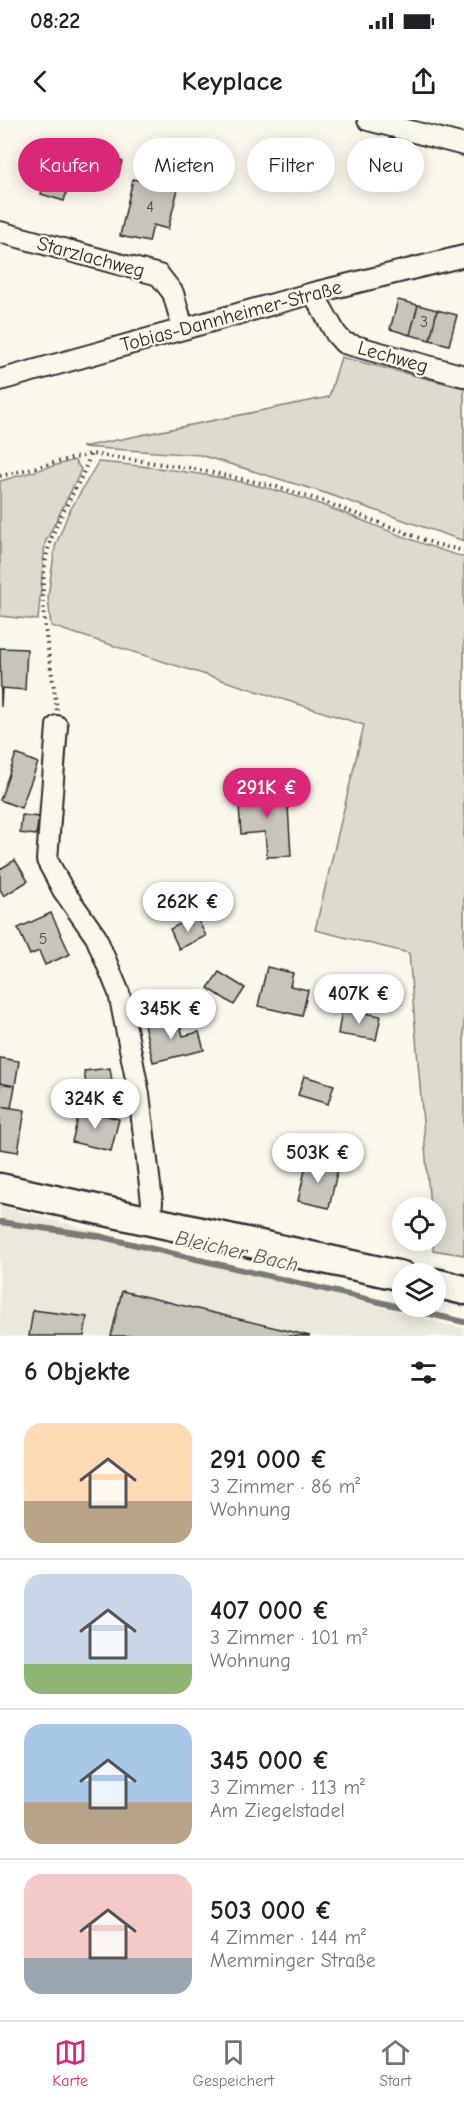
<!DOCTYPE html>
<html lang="de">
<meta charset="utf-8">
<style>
:root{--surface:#fff;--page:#f6f6f6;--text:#202124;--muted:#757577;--line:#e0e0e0;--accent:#db2777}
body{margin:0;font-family:"Comic Neue",sans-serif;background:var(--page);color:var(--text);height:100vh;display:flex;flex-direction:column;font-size:22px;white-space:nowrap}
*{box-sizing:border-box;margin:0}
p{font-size:20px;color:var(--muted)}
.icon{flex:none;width:33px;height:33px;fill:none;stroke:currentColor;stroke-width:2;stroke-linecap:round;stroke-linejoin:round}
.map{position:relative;height:1216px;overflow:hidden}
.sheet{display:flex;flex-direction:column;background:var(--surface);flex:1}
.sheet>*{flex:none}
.guide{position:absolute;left:18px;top:18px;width:429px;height:54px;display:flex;gap:12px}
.fabs{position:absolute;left:392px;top:1077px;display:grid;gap:12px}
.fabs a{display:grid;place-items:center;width:54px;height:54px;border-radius:50%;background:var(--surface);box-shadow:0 3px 15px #0003;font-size:30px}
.price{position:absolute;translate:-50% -51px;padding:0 14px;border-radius:21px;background:#fff;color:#222;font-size:20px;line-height:39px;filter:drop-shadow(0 2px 3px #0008)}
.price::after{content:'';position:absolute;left:50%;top:36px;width:18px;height:14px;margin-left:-9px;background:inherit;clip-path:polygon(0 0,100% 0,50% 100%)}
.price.active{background:var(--accent);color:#fff}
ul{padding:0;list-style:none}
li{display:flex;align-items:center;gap:18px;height:150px;padding:0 24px}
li+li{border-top:2px solid var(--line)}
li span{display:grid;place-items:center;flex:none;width:168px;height:120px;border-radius:18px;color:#555}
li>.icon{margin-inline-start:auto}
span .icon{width:72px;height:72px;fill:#fffc;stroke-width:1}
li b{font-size:26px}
h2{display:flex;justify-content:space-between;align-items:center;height:72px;padding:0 24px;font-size:26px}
.tag{padding:0 21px;border-radius:27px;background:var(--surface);box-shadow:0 3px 15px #0003;font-size:21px;line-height:54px}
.tag.active{background:var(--accent);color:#fff}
.status{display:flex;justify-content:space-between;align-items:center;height:42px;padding:0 30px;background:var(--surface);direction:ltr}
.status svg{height:16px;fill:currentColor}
header{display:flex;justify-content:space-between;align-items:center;height:78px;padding:0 24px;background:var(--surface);font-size:27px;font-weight:700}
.tabs{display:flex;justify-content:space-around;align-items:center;height:84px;border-top:2px solid var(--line);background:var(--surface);font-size:16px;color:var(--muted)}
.tabs a{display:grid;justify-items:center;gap:3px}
.tabs .active{color:var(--accent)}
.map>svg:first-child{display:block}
</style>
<div class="status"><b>08:22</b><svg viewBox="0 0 49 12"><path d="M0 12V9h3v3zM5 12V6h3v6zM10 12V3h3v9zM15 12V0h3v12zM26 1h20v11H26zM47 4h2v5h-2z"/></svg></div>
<header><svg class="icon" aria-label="back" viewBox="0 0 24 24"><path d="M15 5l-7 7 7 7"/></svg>Keyplace<svg class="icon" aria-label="share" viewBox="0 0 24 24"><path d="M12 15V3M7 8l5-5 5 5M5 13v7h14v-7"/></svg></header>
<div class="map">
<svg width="464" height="1216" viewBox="0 0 464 1216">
<rect width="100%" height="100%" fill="#fbf7ec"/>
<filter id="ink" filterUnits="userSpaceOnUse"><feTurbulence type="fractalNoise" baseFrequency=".0167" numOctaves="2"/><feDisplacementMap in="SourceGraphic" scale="12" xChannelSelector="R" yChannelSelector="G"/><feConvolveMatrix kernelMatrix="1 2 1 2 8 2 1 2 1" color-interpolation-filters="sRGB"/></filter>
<g filter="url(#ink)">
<path fill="#ebe8de" d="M0,1086L464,1209V1216H0Z"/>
<path fill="#dddad0" stroke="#84827e" stroke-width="1.5" d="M341,237L464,268V421L322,372L200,335L82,327L329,277Z
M74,340L81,349L78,357L45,423L38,500L0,496V361Z
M98,342C173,348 252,359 322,385C370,402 415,424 464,437V1135L433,1130L435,1088L430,1087L409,833L315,810L364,605L51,506L48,477L55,427L68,394Z"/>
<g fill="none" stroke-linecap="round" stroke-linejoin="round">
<path stroke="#7b7a75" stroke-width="6" d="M0,1102L98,1116L464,1202"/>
</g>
<path fill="#c7c4bc" stroke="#2b2b2b" stroke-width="1.5" d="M100,36L122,41L118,57L97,52Z
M50,41L73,48L64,81L41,74Z
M133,59L178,69L168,109L153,105L149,122L120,116Z
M398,180L418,185L410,215L390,209Z
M418,185L437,190L430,220L410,215Z
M437,190L457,195L449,225L430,220Z
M0,528L27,529L25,570L2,568L1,587Z
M16,634L38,643L21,688L0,680Z
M287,669L291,736L267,737L265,712L241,714L238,672Z
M22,695L39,697L36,715L20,713Z
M15,740L28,761L4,776L0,769V749Z
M51,793L70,834L45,845L39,831L30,835L18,808Z
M196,796L206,816L179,829L170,809Z
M267,847L293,853L290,866L308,870L302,896L258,886Z
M219,852L245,868L234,885L208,868Z
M342,889L381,896L376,920L338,914Z
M178,896L183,916L199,912L204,930L153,942L144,904Z
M0,938L19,941L15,966L0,963Z
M110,948L112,961L86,964L84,951Z
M304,956L334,965L328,984L298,975Z
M0,963L15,966L11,988L0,986Z
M0,986L25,990L18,1032L0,1029Z
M80,989L119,999L111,1031L72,1022Z
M307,1041L338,1048L329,1088L298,1081Z
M122,1171L310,1216H111Z
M33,1190L87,1197L84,1216H29Z"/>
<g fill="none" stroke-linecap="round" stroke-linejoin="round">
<defs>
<path id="street" d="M368,0L464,25
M0,112L159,155L173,173L183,208
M313,173L336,214L344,223L464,256
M0,260L313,173L464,136
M57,606L47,740L63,770L96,817L119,873L139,974L152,1082L150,1100"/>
<path id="secondary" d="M0,1068L402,1156
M435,1163L464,1170"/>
</defs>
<use href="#street" stroke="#2b2b2b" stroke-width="24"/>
<use href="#secondary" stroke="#2b2b2b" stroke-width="33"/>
<path stroke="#2b2b2b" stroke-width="4" stroke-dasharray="1.5 4.5" stroke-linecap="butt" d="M0,356L91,334L190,348L274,366L322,381L435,424L464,431
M57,590C51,538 34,478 49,426C58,394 80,367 90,335"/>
<use href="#street" stroke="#fbf7ec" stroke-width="20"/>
<use href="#secondary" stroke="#fbf7ec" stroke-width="28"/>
</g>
</g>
<g text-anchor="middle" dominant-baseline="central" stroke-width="4.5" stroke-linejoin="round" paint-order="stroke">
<g font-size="16" fill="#52514f">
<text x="150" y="87">4</text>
<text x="424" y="202">3</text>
<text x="43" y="819">5</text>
</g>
<g font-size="20" fill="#2b2b2b" stroke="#fbf7ec">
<text transform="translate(91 137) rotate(15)">Starzlachweg</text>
<text transform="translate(231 196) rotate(-15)">Tobias-Dannheimer-Straße</text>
<text transform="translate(393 237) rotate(16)">Lechweg</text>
</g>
<g font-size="21" font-style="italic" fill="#5a5956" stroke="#fbf7ec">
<text transform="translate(237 1131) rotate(13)">Bleicher Bach</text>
</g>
</g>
</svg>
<div class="fabs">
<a><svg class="icon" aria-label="locate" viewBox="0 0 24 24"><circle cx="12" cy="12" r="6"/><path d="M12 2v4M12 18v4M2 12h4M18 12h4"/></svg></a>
<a><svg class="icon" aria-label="layers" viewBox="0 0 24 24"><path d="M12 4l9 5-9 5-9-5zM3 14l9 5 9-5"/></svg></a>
</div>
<b class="price active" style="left:267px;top:699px">291K €</b>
<b class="price" style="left:188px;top:813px">262K €</b>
<b class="price" style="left:359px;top:905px">407K €</b>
<b class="price" style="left:171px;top:920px">345K €</b>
<b class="price" style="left:95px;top:1010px">324K €</b>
<b class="price" style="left:318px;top:1064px">503K €</b>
<div class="guide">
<a class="tag active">Kaufen</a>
<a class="tag">Mieten</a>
<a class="tag">Filter</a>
<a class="tag">Neu</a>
</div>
</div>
<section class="sheet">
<h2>6 Objekte<svg class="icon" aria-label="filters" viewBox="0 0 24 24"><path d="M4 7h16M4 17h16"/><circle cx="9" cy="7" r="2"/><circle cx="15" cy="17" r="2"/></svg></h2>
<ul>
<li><span style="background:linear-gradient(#ffd9b3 65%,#b9a48a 0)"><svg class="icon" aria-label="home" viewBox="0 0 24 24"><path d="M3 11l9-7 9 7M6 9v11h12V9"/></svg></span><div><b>291 000 €</b><p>3 Zimmer · 86 m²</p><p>Wohnung</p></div></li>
<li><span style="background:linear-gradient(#c9d6e8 75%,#8fb573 0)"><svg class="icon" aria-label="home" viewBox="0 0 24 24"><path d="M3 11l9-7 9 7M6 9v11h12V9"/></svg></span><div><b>407 000 €</b><p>3 Zimmer · 101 m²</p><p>Wohnung</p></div></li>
<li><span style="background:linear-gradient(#a9c7e8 65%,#b9a48a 0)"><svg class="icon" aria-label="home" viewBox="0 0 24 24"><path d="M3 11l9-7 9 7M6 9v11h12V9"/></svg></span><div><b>345 000 €</b><p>3 Zimmer · 113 m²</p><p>Am Ziegelstadel</p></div></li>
<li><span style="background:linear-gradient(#f6c9c9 70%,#9aa5b1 0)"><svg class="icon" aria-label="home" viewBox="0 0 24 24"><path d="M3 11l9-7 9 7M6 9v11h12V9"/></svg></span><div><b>503 000 €</b><p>4 Zimmer · 144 m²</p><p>Memminger Straße</p></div></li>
</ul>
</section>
<nav class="tabs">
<a class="active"><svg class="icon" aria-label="map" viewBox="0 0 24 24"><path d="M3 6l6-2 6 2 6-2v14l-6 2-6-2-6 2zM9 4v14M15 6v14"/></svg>Karte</a>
<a><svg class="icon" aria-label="saved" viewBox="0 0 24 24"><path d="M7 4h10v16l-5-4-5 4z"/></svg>Gespeichert</a>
<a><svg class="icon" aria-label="home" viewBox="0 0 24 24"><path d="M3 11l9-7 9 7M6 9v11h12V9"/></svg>Start</a>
</nav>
